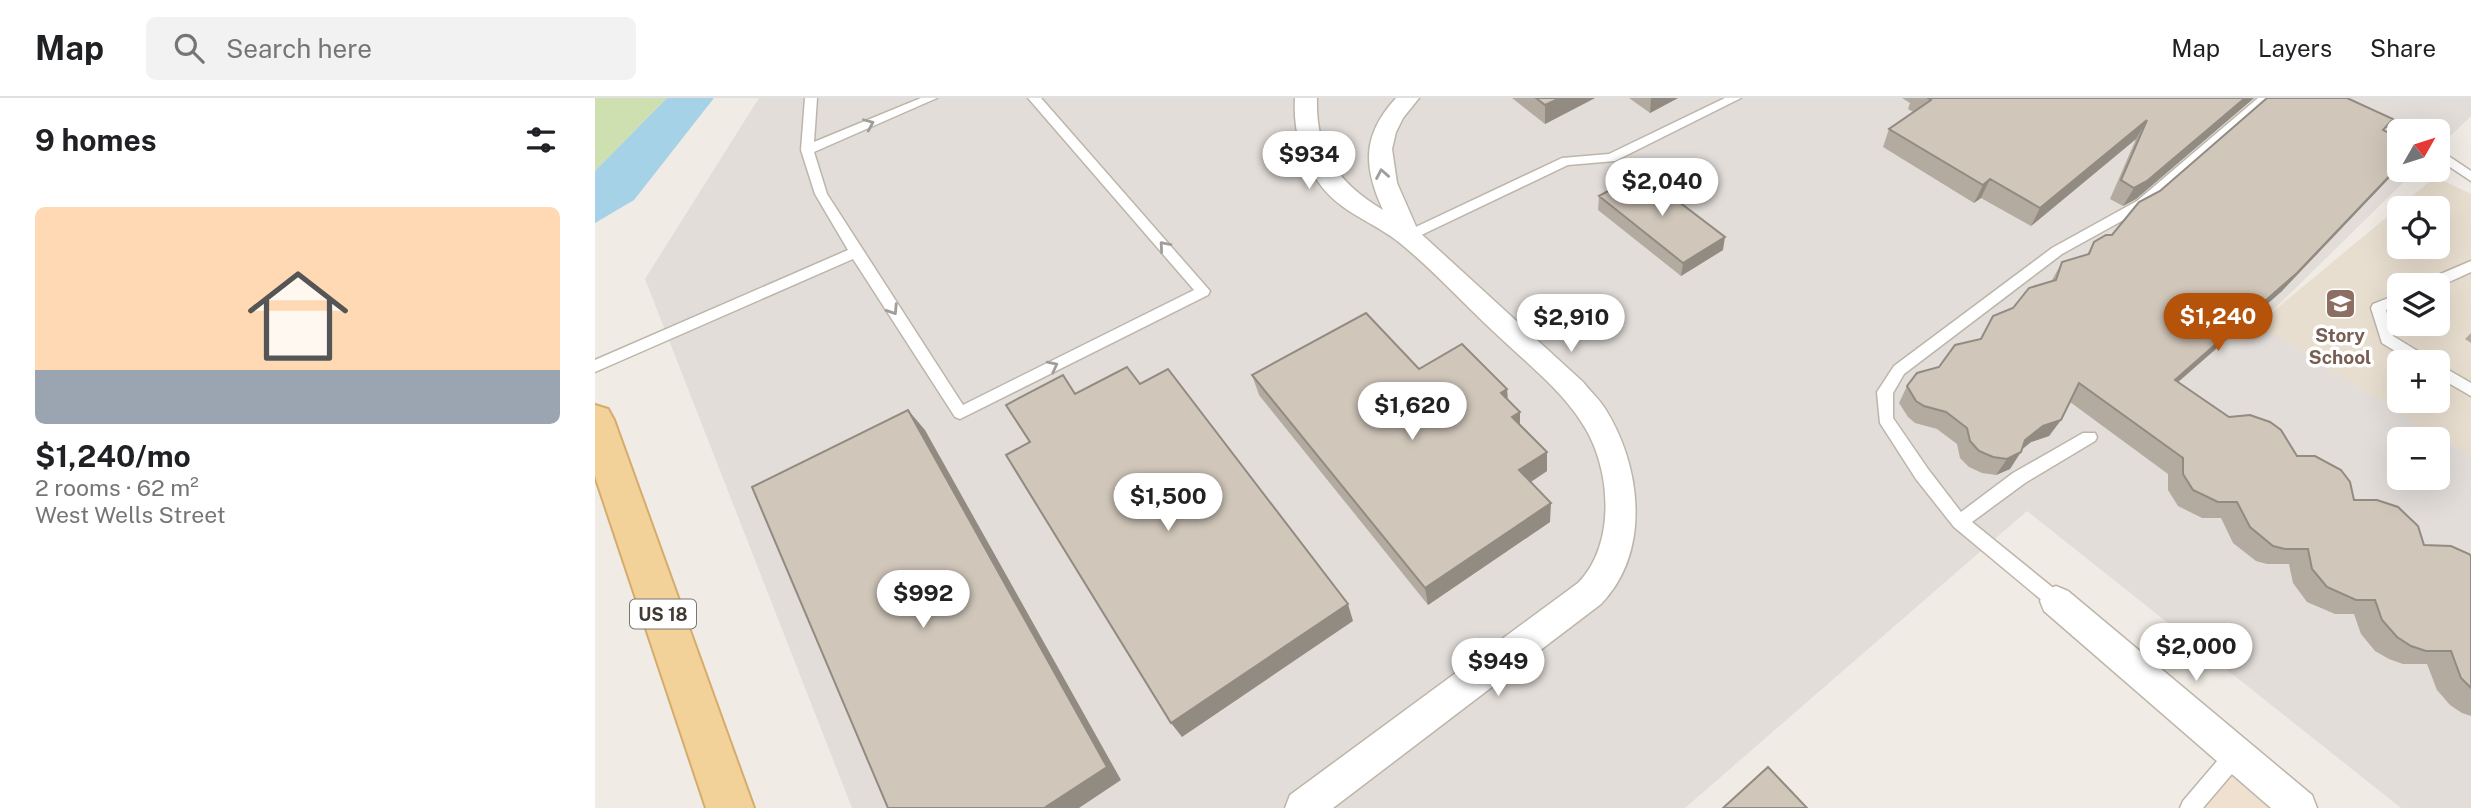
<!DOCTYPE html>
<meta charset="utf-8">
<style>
:root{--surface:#fff;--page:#f2f2f2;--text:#202124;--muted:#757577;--line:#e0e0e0;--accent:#b45309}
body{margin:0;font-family:"Public Sans",sans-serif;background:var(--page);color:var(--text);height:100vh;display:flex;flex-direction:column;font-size:26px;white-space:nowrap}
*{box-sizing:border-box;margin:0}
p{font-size:23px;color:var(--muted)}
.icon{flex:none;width:38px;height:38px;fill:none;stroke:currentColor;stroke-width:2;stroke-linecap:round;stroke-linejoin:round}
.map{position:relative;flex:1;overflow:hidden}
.drawer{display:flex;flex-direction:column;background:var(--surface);width:595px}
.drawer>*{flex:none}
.needle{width:46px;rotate:51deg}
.tools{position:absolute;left:1792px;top:21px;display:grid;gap:14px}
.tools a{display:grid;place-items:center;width:63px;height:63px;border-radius:10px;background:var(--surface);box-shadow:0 7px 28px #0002;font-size:35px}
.price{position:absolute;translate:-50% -60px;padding:0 16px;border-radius:24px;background:#fff;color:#222;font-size:23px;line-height:46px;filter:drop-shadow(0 2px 4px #0008)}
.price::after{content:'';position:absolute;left:50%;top:42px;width:21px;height:16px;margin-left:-10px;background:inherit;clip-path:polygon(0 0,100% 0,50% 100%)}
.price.active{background:var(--accent);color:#fff}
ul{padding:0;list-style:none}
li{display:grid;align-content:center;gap:14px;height:371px;padding:0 35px}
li+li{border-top:2px solid var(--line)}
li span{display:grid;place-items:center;height:217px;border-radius:10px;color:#555}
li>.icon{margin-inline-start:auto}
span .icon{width:126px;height:126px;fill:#fffc;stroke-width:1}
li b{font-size:30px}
h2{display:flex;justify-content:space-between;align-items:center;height:84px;padding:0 35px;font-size:30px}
header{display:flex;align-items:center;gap:42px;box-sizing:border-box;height:98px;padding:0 35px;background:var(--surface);border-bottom:2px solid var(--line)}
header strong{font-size:33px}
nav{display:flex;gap:38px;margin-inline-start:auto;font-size:24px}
.search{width:490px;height:63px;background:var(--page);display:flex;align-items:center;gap:18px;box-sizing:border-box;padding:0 24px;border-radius:10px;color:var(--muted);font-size:26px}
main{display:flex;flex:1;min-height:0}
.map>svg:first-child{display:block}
</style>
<header>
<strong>Map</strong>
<div class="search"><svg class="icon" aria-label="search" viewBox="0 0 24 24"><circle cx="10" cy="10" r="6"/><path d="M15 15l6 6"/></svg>Search here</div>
<nav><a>Map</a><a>Layers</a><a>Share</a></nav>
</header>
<main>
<section class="drawer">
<h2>9 homes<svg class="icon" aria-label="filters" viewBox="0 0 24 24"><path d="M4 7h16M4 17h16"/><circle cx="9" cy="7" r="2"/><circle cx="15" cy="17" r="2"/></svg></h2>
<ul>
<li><span style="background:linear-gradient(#ffd9b3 75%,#9aa5b1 0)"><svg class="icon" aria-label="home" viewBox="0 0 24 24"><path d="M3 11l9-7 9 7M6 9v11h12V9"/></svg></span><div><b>$1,240/mo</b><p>2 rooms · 62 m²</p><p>West Wells Street</p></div></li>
</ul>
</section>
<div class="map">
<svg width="1876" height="710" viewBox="0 0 1876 710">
<rect width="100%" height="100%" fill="#f0ebe4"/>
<path fill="#f0e0d0" d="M1641,656L1704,710H1595Z"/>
<path fill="#e2ddd9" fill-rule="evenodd" d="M164,0H1876V18L1843,50V33H1804V72H1821L1668,222L1876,349V710H1806L1432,413L1090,710H257L50,181ZM1804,341H1843V380H1804Z"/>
<path fill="#e8decf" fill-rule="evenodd" d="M1840,79L1876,96V359L1663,226ZM1804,110H1843V149H1804ZM1804,187H1843V226H1804ZM1804,264H1843V303H1804Z"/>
<path fill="#cfe0b0" d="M0,0H72L0,73Z"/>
<path fill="#a5d2e7" d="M72,0H119L39,102L0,125V73Z"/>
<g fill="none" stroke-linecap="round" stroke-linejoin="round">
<defs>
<path id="lane" d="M210,0H222L219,44L326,0H342L219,54L232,96L368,307L599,192L433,0H446L615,193L613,197L365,321L360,319L258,161L0,274V262L253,152L220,96L206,52Z
M1130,0H1146L1020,63L973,67L818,141L813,143L806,138L808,135L967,60L1014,56Z
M1663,0H1676L1552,109L1467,156L1309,276L1298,295V320L1333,371L1366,414L1418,375L1488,335H1500L1502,339L1500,343L1430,385L1377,424L1467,497L1470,503L1467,509L1461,511L1455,509L1359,429L1321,381L1285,325L1282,294L1299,268L1457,150L1542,103Z
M1735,0H1751L1817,33L1804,35Z
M1843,51L1876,73V83L1843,61Z
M1876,163V174L1843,189L1827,187L1829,183Z
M1804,196V207L1791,212L1798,238L1834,260L1836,264H1818L1787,245L1776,210L1778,206Z
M1843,266L1876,285V298L1843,279Z
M1641,647L1648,649L1651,656L1648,663L1608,710H1585L1588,703L1634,649Z"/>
<path id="street" d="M700,0H722C720,53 743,85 788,112C768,68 767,37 801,0H824L808,20L801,34L797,51L802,85L823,133L988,284C995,293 1003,300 1009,309C1046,366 1057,453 1006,506L738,710H690L695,697L983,485C1022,446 1016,368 987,325C965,290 928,262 898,233C867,204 838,172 805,145C779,124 744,114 724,85C706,60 698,31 700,0Z
M1461,488L1473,493L1717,697L1722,710H1676L1449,513L1445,503L1449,493Z"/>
<path id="primary" d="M0,307L13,311L19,322L159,710H111L0,378Z"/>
</defs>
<use href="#lane" stroke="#bdb5aa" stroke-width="3"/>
<use href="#street" stroke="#bdb5aa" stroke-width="3"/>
<use href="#primary" stroke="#d6ac6c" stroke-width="4"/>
<use href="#lane" fill="#fff" fill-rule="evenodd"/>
<use href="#street" fill="#fff" fill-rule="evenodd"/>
<use href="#primary" fill="#f3d299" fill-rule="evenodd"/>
</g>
<path fill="#b3aaa0" d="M917,0H1000L950,26Z
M1034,0H1083L1055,15Z
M1307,0H1659L1541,101L1528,108L1515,101L1541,41L1436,128L1386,100L1379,105L1288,49L1294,31L1318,14L1313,11L1315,5Z
M1789,33L1687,193L1583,284L1634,319L1702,358L1759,402L1829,447L1876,458V618L1867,615L1855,607L1842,592L1832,566H1808L1794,561L1780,553L1766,536L1759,516H1740L1712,504L1698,485L1694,466H1672L1661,463L1638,445L1626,420H1607L1583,408L1573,392V376L1475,304L1466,322L1454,338L1436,344L1426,352L1415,371L1401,377L1387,375L1374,369L1365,360L1362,346L1342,331L1320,325L1313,319L1304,305L1312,288L1344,269L1386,241L1418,210L1456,184L1467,164L1492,157L1499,144L1517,137L1565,93Z
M1004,98L1128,152L1086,178L1003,112Z
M1876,235V245L1870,241Z
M657,277L912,291L913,302L925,327L952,354V373L936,384L955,424L833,507L664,297Z"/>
<path fill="#928b82" d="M965,0H1000L950,26V7Z
M1056,0H1083L1055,15Z
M1650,0H1659L1541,101L1528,108L1539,90Z
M1552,22L1541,41L1436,128L1445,110Z
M1804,68V70L1687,193L1566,299L1580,282Z
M1395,81L1386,100L1379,105L1388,87Z
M1130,139L1128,152L1086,178L1088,165Z
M912,291L913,312L906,295Z
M313,312L330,332L526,682L484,710H449Z
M925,314V334L917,319Z
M1466,322L1454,338L1436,344L1420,357L1426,354L1415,371L1401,377L1412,361L1430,342L1448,328Z
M952,354V373L925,391L924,372Z
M956,405L955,424L833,507L830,490Z
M753,506L758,523L587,639L576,625Z"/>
<path fill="#d0c6ba" stroke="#928b82" stroke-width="2" d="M941,0H965L950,7Z
M1333,0H1650L1552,83L1539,90L1526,82L1552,22L1445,110L1395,81L1388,87L1294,31L1336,2Z
M1672,0H1752L1798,21L1788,32L1804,40V68L1702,175L1580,282L1634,319L1655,317L1675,324L1686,332L1702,358H1720L1746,372L1755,384L1759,402H1782L1803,409L1823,428L1829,447L1856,448L1874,456L1876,458V590L1866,580L1856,553H1831L1816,548L1802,539L1787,522L1780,502H1761L1732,489L1717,471L1713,451H1690L1678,448L1655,429L1642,404H1623L1598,392L1588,376V360L1484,285L1466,322L1448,328L1430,342L1426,354L1412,361L1398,359L1384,353L1375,343L1372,330L1351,314L1329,308L1321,303L1312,288L1322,275L1344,269L1360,247L1386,241L1398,218L1418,210L1434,190L1461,182L1467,164L1494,156L1499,144L1511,137H1517L1544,104L1565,93Z
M1046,75L1130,139L1088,165L1004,98Z
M771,215L824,271L867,246L912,291L906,295L925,314L917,319L952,354L924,372L956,405L830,490L657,277Z
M532,269L545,286L573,271L753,506L576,625L411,357L435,344L411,307L468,277L480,296Z
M313,312L512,669L449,710H293L157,389Z
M1173,669L1212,710H1128Z"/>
<defs><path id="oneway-chevron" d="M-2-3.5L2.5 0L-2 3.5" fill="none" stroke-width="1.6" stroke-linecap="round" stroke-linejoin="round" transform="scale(1.75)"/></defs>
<g stroke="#a09d9a">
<use href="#oneway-chevron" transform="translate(274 26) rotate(-23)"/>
<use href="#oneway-chevron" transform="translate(787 76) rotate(-100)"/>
<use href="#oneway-chevron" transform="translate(569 148) rotate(-131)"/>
<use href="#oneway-chevron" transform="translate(298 212) rotate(57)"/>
<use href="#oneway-chevron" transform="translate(458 268) rotate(-27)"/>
</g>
<defs>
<symbol id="school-square" viewBox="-11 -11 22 22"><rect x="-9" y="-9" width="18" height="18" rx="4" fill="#8d6e63" stroke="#fff"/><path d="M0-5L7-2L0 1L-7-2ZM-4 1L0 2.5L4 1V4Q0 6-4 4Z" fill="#fff"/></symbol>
</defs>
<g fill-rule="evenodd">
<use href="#school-square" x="1728" y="188" width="35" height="35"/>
</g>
<g text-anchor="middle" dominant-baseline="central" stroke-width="7" stroke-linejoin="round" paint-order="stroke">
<rect fill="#fff" stroke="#7a7671" stroke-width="2" x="35" y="501.5" width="66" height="29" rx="5"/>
<g font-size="18" font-weight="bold" fill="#413b34">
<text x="68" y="516">US 18</text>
</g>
<g font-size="19" font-weight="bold" fill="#785e54" stroke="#fff">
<text x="1745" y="237">Story<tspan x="1745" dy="22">School</tspan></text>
</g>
</g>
</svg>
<div class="tools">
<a><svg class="needle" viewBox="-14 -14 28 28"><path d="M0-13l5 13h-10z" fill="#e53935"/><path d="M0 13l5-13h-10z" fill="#757577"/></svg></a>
<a><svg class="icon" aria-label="locate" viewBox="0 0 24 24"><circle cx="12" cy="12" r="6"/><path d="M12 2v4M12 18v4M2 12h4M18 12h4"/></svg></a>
<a><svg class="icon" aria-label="layers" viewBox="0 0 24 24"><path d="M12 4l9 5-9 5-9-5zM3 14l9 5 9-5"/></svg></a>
<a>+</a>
<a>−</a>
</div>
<b class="price" style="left:714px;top:93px">$934</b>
<b class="price" style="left:1067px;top:120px">$2,040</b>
<b class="price active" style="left:1623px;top:255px">$1,240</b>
<b class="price" style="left:976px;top:256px">$2,910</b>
<b class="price" style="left:817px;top:344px">$1,620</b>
<b class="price" style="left:573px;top:435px">$1,500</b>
<b class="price" style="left:328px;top:532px">$992</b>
<b class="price" style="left:1601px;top:585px">$2,000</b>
<b class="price" style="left:903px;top:600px">$949</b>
</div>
</main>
